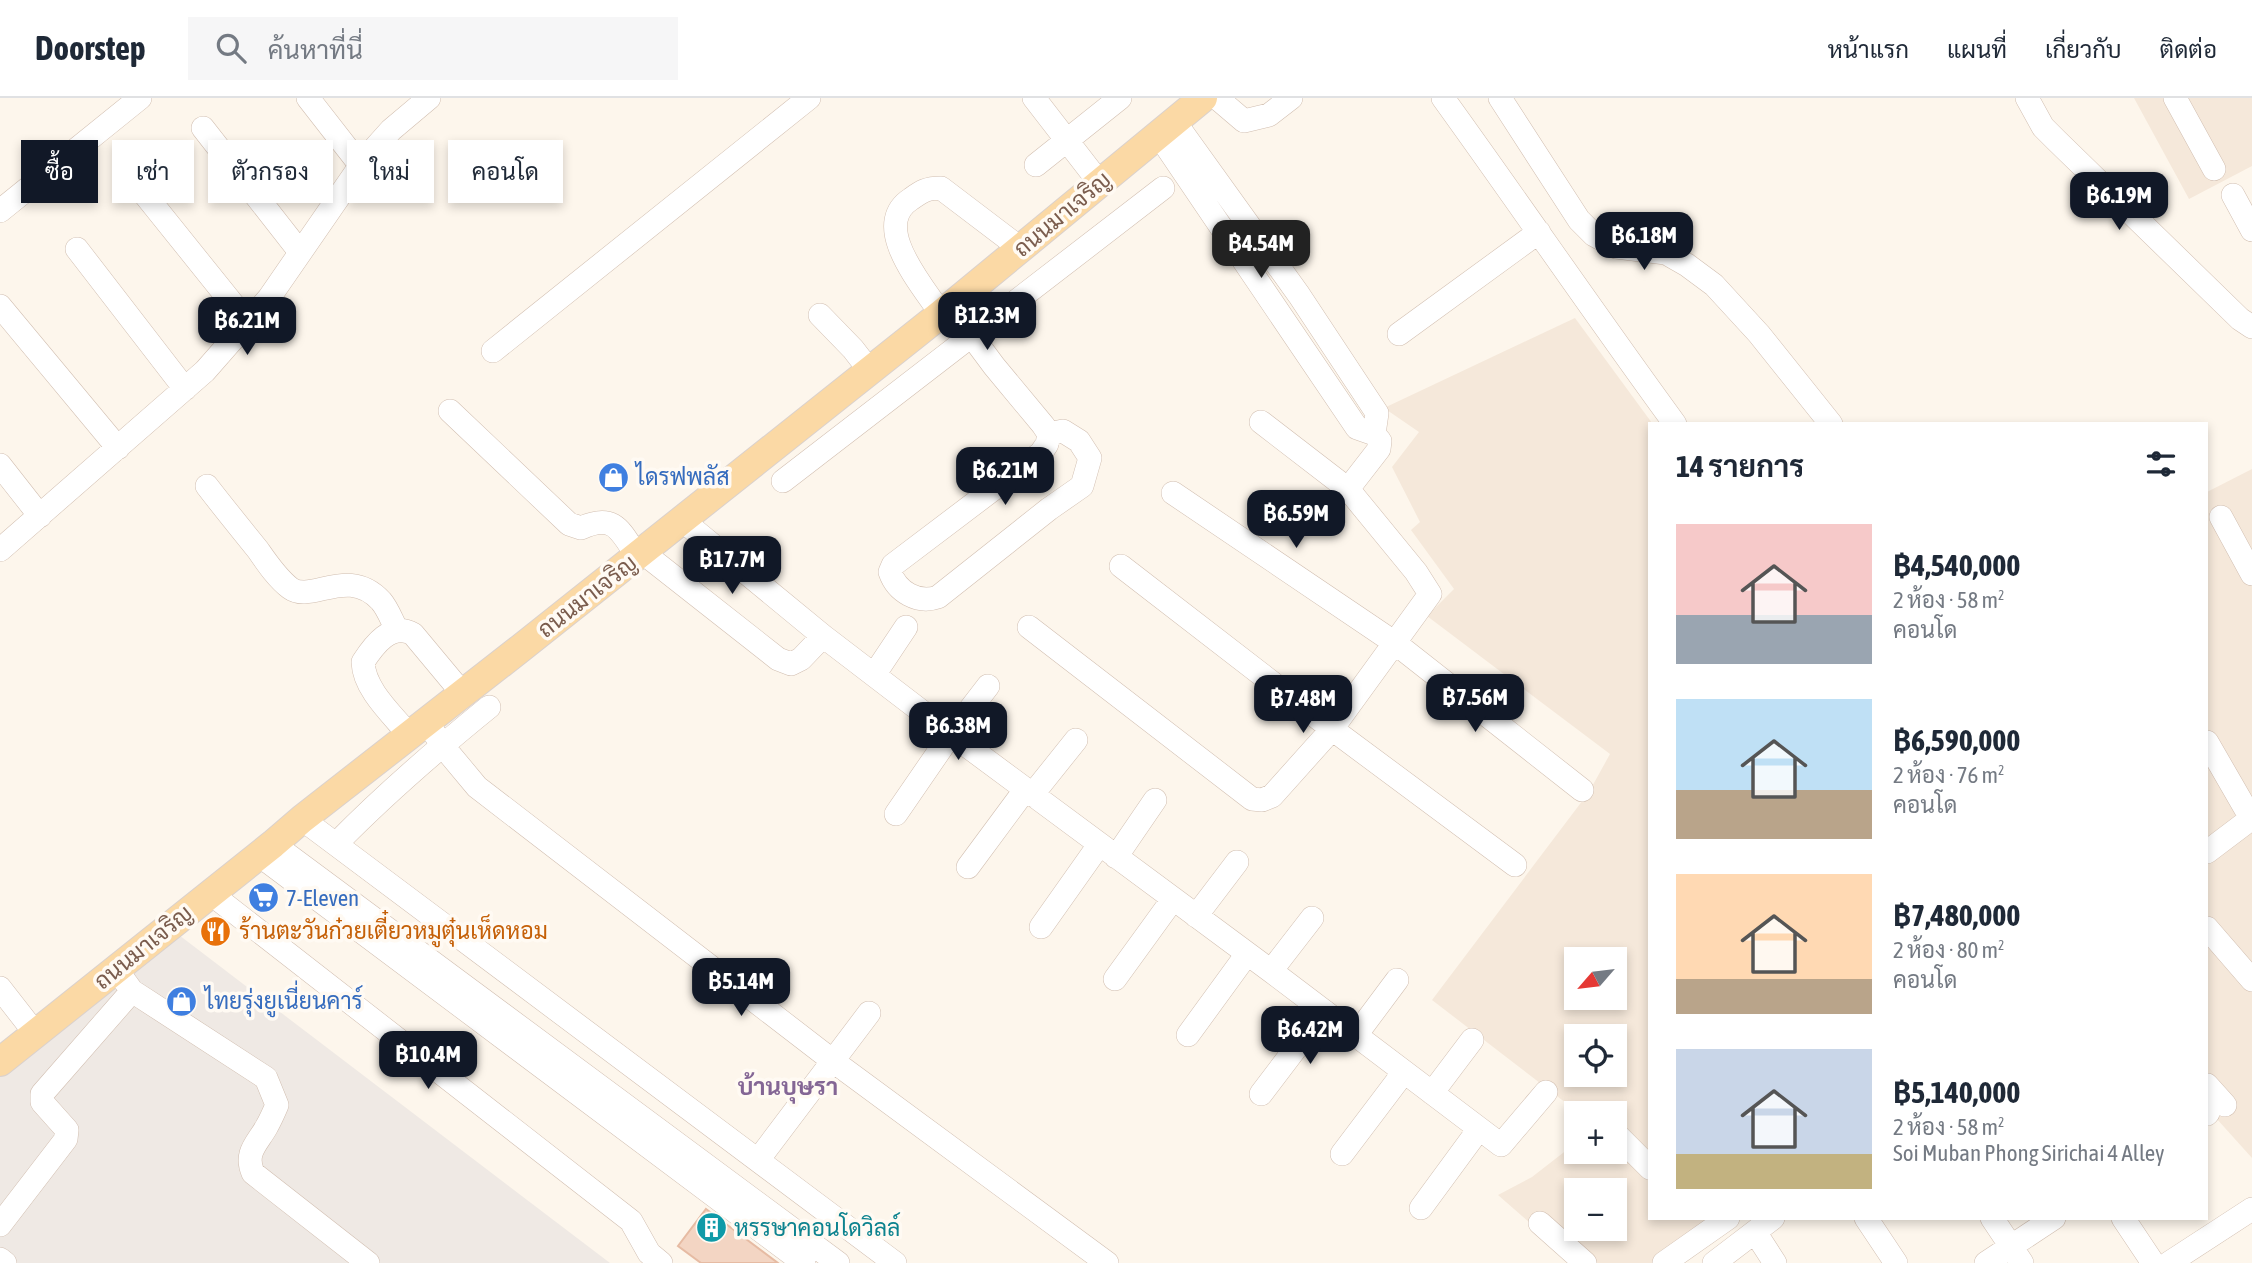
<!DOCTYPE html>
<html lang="th">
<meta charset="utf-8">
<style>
:root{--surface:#fff;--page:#f6f6f7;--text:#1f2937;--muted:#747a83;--line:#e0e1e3;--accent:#111827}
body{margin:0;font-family:"Asap Condensed",Sarabun,sans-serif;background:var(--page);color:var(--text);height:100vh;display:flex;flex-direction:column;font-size:26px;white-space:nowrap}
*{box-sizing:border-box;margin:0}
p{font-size:23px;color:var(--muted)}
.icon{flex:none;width:38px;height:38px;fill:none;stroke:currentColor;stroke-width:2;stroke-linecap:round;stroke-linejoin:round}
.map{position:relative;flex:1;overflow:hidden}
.sheet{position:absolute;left:1648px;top:324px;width:560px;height:798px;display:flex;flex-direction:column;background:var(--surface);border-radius:0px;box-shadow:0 4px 10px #0003}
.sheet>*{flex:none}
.top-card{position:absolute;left:21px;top:42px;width:665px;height:63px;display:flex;gap:14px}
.needle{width:46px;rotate:242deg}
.buttons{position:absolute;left:1564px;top:849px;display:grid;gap:14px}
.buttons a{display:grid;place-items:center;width:63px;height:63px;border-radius:0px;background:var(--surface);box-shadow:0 4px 10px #0003;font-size:35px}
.price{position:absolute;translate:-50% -60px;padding:0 16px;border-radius:14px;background:var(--accent);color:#fff;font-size:23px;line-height:46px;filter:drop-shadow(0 2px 4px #0008)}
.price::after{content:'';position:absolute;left:50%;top:42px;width:21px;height:16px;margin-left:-10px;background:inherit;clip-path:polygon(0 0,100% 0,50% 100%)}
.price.selected{background:#222;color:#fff}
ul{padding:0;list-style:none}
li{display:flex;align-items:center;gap:21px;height:175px;padding:0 28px}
li span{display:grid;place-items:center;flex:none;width:196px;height:140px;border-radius:0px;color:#555}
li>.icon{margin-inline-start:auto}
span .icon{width:84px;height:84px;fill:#fffc;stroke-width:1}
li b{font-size:30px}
h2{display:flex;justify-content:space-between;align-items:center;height:84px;padding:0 28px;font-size:30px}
.chip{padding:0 24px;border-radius:0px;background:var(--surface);box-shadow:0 4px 10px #0003;font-size:24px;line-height:63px}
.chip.selected{background:var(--accent);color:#fff}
header{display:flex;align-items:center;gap:42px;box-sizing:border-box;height:98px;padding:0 35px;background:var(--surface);border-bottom:2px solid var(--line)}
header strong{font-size:33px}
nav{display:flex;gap:38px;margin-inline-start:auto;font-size:24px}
.search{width:490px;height:63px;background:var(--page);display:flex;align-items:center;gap:18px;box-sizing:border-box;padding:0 24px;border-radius:0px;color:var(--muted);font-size:26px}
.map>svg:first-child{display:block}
</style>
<header>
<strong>Doorstep</strong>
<div class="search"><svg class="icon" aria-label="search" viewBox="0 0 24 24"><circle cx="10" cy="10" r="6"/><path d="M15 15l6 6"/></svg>ค้นหาที่นี่</div>
<nav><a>หน้าแรก</a><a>แผนที่</a><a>เกี่ยวกับ</a><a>ติดต่อ</a></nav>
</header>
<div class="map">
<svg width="2252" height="1165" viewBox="0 0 2252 1165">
<rect width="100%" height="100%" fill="#fdf6ec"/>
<path fill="#f5e8da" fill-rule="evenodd" d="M2134,0H2252V68L2189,101Z
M1575,220L1652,325L1650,326V1120H1737L1679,1165H1576L1498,1097L1532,1079L1577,1044V1054H1615V1015H1579L1432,902L1589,694L1610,656L1427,518L1454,491L1411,432L1420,424L1392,369L1419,334L1384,310ZM1577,861H1615V900H1577ZM1577,938H1615V976H1577ZM1577,1092H1615V1130H1577Z
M2252,371V1060L2207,1010V394Z"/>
<path fill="#efe9e4" d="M175,834L610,1165H0V979Z"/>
<path fill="#f3d5c3" stroke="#e6bba3" stroke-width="2" d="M706,1111L778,1165H701L678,1148Z"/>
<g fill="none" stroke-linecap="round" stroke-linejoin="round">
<defs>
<path id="minor" d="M308,0L361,68
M1034,0L1099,84
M1217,0L1244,23L1269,17L1291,0
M1443,0C1521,108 1596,218 1675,326
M1500,0L1579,122L1594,137L1616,149L1666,155L1687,167L1714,187L1759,236L1831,326
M2027,0L2043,29L2056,42L2240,221L2252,229
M2175,0L2214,71
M1174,23L1299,197L1377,315L1374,336
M203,30L300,154
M1158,36L1357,330L1374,336L1380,343L1379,351L1348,391
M1036,67L1120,0
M138,88L248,225
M2233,97L2252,132
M0,113L140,0
M77,151L185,291
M0,208L118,350
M941,216C924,189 869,128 911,101C922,93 927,90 941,90L1020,150
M820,217L853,251L870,273
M965,229L994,268L1043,327L1049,336L1047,346L1041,355L893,467L890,474C897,494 918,506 938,499L1049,411L1082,388L1090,360L1079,343L1063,333L1049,336
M1399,236L1539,134
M493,253L809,0
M450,313L569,426L581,430C614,415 620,432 637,458
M0,367L40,418
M783,383L1163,90
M207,388C224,410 241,431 258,452C267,465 277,480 290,490C311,506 348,467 381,503C388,511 392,523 397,532
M1173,395L1395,545L1582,692
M2221,419L2252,476
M682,422L823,538L951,636L1271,873L1501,1047L1546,994
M0,452L205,273L269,200L365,61L391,32L429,0
M642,454L778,561L791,566L801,561L823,538
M1121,468L1332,631L1515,767
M1029,529L1252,701L1262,702L1272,698L1332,631L1430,496L1416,474L1348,391L1261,324
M874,577L906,529
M427,624L442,647L477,689L833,963L1107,1165
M410,638C393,617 364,592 363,564C374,547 391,524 413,536L463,596
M2207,644L2252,722
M1032,697L1076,642
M896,716L951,636L988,588
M302,721L895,1165
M337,745C385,696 436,652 489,609
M273,746L838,1165
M2207,754L2252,720
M259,757L804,1165
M1116,759L1155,702
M968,769L1025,692
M210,795L631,1123L649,1155L661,1165
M1196,818L1237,764
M1041,829L1099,747
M2207,830L2252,882
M116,871L132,893L266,980L277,1007C274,1014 271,1021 267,1028C258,1045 244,1054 253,1075L368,1165
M1271,873L1312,820
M1115,881L1173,801
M0,890L35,935
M1188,937L1247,856
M1356,937L1397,882
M2207,987L2225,1007
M1432,995L1472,942
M1261,996L1324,913
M2207,1016L2208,1015
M1619,1039L1650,1070
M1342,1056L1404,974
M758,1062L869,915
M1421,1110L1479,1031
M1866,1120L1896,1165
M1992,1120L2022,1165
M2123,1120L2153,1165
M1540,1125L1585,1165
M0,1127L66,1041L67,1032L42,1004V996L132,893
M1755,1134L1775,1165
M0,1161L5,1165
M1664,1165L1728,1120
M1714,1165L1773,1120
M1986,1165L2054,1120
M2169,1165L2252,1111"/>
<path id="major" d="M0,964L273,746L302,721L521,550L941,216L1203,0"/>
</defs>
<use href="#minor" stroke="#d1beb0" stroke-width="24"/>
<use href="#major" stroke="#dad1cd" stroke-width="30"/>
<use href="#minor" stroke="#fff" stroke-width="23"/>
<use href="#major" stroke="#fbd9a5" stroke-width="28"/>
</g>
<defs>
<symbol id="shop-disc" viewBox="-11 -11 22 22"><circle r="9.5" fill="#3f7fe0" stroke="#fffaf3"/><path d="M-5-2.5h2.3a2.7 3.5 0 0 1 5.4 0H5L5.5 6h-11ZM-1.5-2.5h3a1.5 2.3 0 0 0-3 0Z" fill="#fff"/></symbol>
<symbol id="supermarket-disc" viewBox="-11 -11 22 22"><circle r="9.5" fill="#3f7fe0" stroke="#fffaf3"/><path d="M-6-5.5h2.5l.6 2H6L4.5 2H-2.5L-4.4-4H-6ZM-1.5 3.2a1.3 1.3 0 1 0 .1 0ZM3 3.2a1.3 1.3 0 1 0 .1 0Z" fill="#fff"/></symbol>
<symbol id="restaurant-disc" viewBox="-11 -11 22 22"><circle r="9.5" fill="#e8710a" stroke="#fffaf3"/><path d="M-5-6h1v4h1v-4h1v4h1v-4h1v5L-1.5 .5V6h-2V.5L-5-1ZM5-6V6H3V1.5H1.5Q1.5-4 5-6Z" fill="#fff"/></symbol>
<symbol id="building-disc" viewBox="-11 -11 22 22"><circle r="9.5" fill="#0f9aa8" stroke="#fffaf3"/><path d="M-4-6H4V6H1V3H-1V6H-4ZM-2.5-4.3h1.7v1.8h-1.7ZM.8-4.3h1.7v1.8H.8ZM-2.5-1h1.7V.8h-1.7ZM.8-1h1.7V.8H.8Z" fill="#fff"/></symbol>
</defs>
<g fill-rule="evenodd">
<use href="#shop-disc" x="596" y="362" width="35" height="35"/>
<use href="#supermarket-disc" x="246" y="782" width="35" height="35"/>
<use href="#restaurant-disc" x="198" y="816" width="35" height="35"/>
<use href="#shop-disc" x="164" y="886" width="35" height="35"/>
<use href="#building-disc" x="694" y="1112" width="35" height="35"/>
</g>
<g text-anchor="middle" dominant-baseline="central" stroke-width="7" stroke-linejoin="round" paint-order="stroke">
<g font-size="23" fill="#7a5c4d" stroke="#fffaf3">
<text transform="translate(1062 116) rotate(-40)">ถนนมาเจริญ</text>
<text transform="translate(587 498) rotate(-38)">ถนนมาเจริญ</text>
<text transform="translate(143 849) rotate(-39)">ถนนมาเจริญ</text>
</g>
<g font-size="23" fill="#366cbe" stroke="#fffaf3" text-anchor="start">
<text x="636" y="379">ไดรฟพลัส</text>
<text x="286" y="800">7-Eleven</text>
<text x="205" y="903">ไทยรุ่งยูเนี่ยนคาร์</text>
</g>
<g font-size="23" fill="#c56008" stroke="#fffaf3" text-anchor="start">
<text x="239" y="833">ร้านตะวันก๋วยเตี๋ยวหมูตุ๋นเห็ดหอม</text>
</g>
<g font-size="23" fill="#0d838f" stroke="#fffaf3" text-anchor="start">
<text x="734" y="1130">หรรษาคอนโดวิลล์</text>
</g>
<g font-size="24" font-weight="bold" fill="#846695" stroke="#fffaf3">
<text x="788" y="988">บ้านบุษรา</text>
</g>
</g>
</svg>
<div class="buttons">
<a><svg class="needle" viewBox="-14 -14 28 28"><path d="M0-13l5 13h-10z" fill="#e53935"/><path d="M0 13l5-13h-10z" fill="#747a83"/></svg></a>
<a><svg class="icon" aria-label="locate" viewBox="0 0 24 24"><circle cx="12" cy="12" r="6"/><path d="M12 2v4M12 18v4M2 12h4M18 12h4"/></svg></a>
<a>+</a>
<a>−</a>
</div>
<b class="price" style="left:2119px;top:134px">฿6.19M</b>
<b class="price" style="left:1644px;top:174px">฿6.18M</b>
<b class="price selected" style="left:1261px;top:182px">฿4.54M</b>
<b class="price" style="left:987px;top:254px">฿12.3M</b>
<b class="price" style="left:247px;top:259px">฿6.21M</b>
<b class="price" style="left:1005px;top:409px">฿6.21M</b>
<b class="price" style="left:1296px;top:452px">฿6.59M</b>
<b class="price" style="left:732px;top:498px">฿17.7M</b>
<b class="price" style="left:1475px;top:636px">฿7.56M</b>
<b class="price" style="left:1303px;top:637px">฿7.48M</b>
<b class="price" style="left:958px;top:664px">฿6.38M</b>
<b class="price" style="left:741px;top:920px">฿5.14M</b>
<b class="price" style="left:1310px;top:968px">฿6.42M</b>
<b class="price" style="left:428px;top:993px">฿10.4M</b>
<div class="top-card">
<a class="chip selected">ซื้อ</a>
<a class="chip">เช่า</a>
<a class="chip">ตัวกรอง</a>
<a class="chip">ใหม่</a>
<a class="chip">คอนโด</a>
</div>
<section class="sheet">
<h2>14 รายการ<svg class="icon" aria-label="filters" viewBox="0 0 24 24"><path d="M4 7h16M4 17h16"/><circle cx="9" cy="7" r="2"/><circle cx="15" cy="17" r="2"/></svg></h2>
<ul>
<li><span style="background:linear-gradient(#f6c9c9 65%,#9aa5b1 0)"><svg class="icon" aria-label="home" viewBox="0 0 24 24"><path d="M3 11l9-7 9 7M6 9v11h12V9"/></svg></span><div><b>฿4,540,000</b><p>2 ห้อง · 58 m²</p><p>คอนโด</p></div></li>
<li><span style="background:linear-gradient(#bfe0f5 65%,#b9a48a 0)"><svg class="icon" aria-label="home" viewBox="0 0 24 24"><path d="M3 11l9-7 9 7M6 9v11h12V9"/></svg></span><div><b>฿6,590,000</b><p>2 ห้อง · 76 m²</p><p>คอนโด</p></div></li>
<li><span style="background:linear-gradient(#ffd9b3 75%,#b9a48a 0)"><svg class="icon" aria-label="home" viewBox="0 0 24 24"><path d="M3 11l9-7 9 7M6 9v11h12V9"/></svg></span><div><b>฿7,480,000</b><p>2 ห้อง · 80 m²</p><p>คอนโด</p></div></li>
<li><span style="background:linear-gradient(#c9d6e8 75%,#c2b280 0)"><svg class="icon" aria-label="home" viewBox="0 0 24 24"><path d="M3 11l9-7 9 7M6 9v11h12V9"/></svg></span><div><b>฿5,140,000</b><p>2 ห้อง · 58 m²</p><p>Soi Muban Phong Sirichai 4 Alley</p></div></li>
</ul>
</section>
</div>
